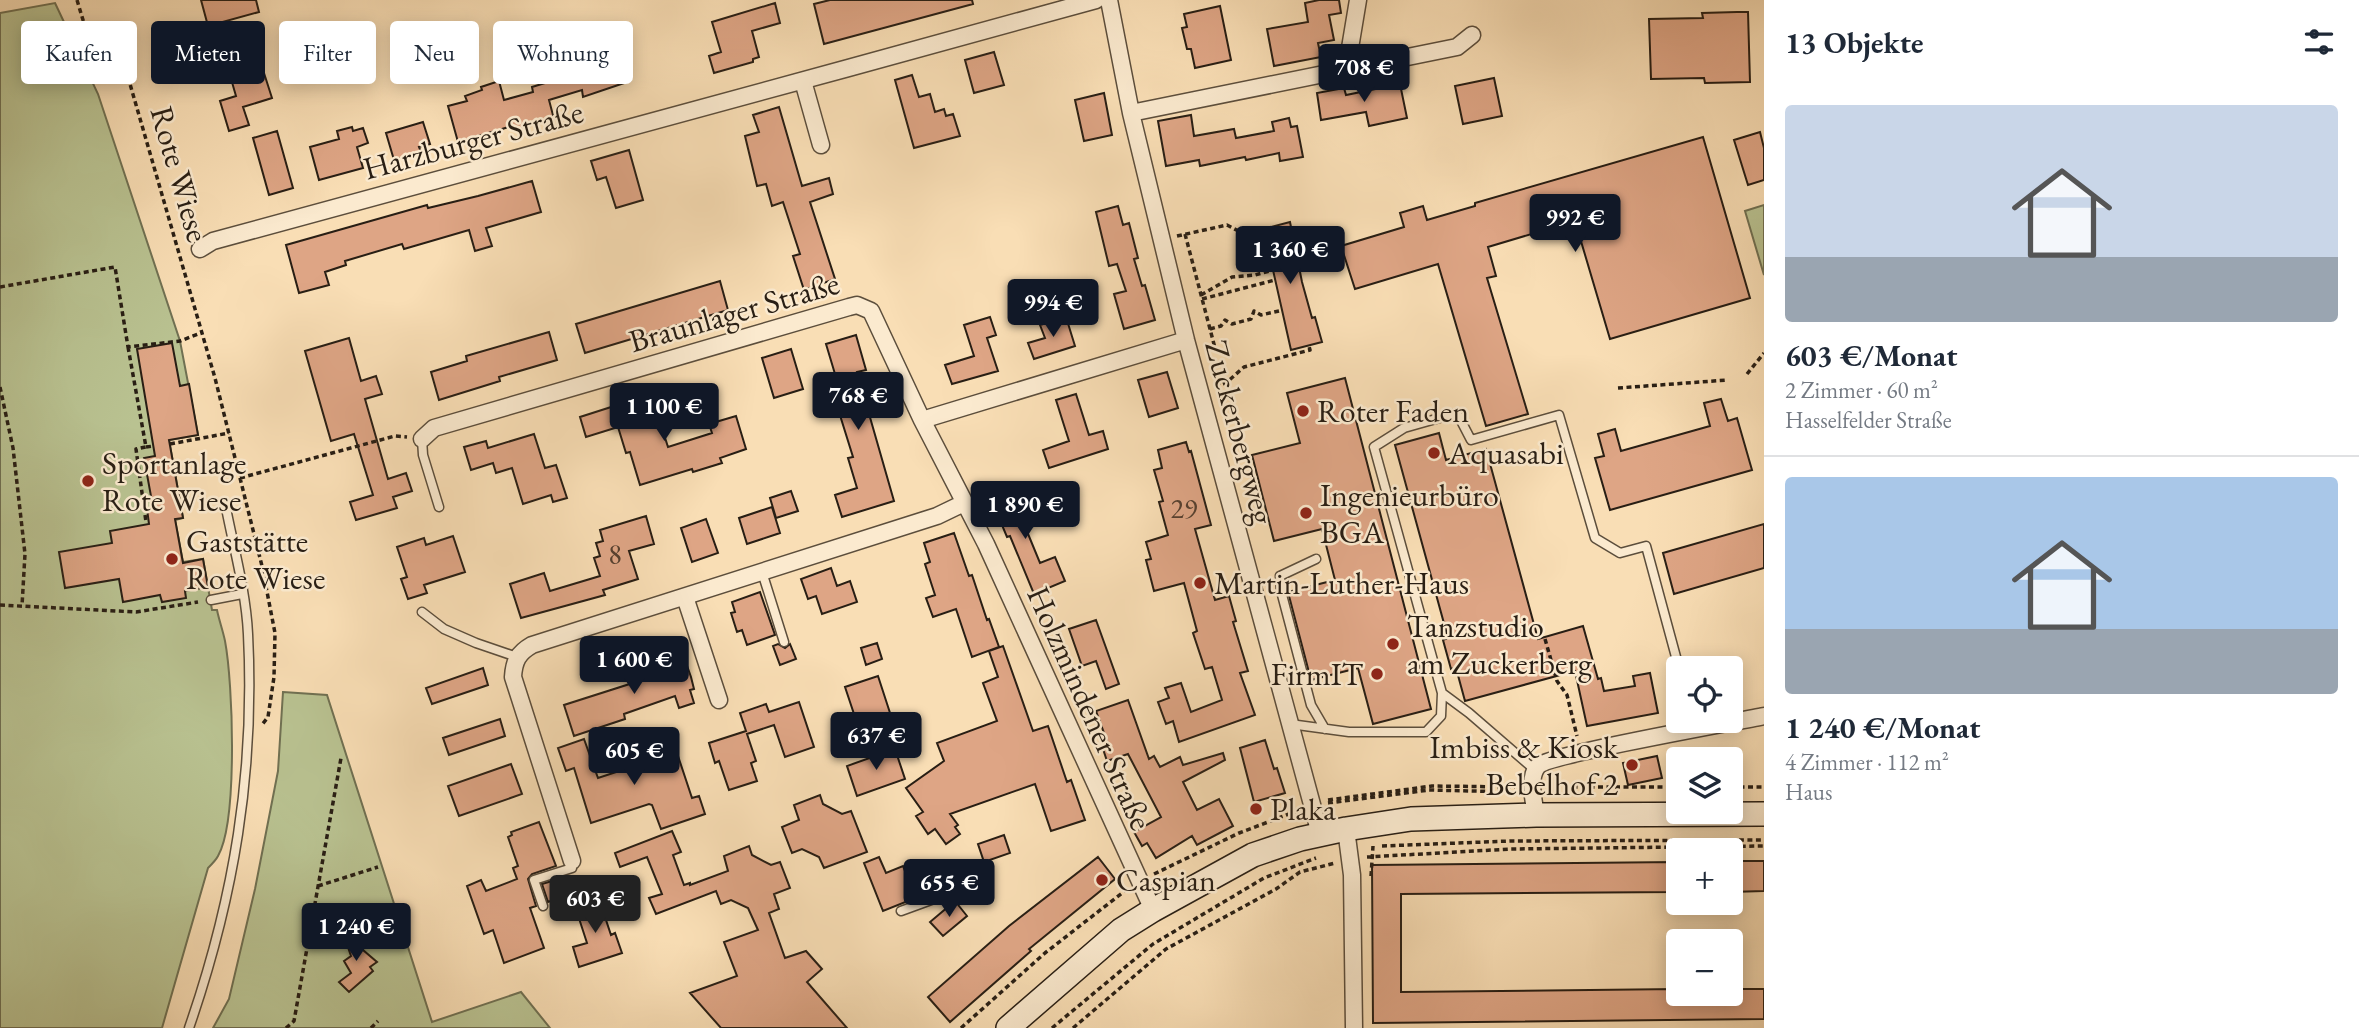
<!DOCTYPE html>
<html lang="de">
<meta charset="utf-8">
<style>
:root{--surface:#fff;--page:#f6f6f7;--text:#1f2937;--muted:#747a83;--line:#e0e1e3;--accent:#111827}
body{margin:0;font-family:"EB Garamond",serif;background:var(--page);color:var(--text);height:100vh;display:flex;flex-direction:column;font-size:26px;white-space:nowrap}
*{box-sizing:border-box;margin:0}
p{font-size:23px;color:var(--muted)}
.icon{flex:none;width:38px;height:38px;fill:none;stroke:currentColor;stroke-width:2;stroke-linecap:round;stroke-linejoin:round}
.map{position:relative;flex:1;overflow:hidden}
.sheet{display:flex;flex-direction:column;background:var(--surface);width:595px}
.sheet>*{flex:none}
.banner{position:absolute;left:21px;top:21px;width:665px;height:63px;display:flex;gap:14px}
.tools{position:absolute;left:1666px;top:656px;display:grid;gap:14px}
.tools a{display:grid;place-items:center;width:77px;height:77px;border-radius:7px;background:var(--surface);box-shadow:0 4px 18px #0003;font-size:35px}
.price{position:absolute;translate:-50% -60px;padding:0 16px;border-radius:7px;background:var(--accent);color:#fff;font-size:23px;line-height:46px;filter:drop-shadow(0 2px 4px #0008)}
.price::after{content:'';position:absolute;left:50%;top:42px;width:21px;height:16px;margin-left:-10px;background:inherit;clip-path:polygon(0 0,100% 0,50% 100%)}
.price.selected{background:#222;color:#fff}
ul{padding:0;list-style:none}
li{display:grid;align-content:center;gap:14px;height:371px;padding:0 21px}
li+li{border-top:2px solid var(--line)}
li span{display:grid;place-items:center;height:217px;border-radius:7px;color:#555}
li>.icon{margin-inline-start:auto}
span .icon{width:126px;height:126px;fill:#fffc;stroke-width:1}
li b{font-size:30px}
h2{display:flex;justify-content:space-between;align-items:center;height:84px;padding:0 21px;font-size:30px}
.tag{padding:0 24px;border-radius:7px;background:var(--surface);box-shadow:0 4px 18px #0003;font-size:24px;line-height:63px}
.tag.selected{background:var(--accent);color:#fff}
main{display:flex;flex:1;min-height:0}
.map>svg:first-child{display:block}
</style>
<main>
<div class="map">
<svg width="1764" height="1028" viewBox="0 0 1764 1028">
<rect width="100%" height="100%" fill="#f9deb5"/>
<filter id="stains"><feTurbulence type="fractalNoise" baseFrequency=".00286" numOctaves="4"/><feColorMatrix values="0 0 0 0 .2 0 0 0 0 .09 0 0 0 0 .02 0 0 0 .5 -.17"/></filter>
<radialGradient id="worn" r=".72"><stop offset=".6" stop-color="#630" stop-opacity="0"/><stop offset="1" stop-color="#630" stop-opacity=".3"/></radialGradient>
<path fill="#b9c291" stroke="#707052" stroke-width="2" d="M55,3L98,94L180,341L198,435L169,440L183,518L175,520L183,562L203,559L212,610H217C219,620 223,631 225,641C233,683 238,821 218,856C216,860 211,865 208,868L162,1028H0V13Z
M1764,205V275L1745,211Z
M283,692L327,695L432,1022L521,992L550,1028H213L229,999L255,889L278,771Z"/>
<path fill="#dea585" stroke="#281e14" stroke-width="2" d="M201,0H256L259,12L208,26Z
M830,0H972L973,4L824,44L814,4Z
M1319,0H1339L1341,13L1329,15L1334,40L1318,43L1321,57L1274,66L1267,29L1308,22L1305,3Z
M775,3L780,23L752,31L759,57L753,59V62L714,73L709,56L721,52L712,22Z
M1220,6L1231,60L1195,68L1191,49H1187L1182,28L1187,27L1184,14Z
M1737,12H1748L1750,82L1705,83L1704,78L1651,79L1649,19L1703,18L1702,13Z
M256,48L272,98L243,107L249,125L229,131L220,101L236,96L225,58Z
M622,52L630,81L583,97L582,90L549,100L554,119L513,130L512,126L458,142L448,106L467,101L465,96L482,90L481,87L499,81L504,100L533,92L532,87L571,75L570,70L575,68V65Z
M994,52L1004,85L974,93L965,60Z
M912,75L919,97L930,94L935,112L944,109L946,116L953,114L960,136L914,148L895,80Z
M1494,78L1502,116L1463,124L1455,86Z
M1400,84L1407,118L1369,126L1366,112L1321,120L1317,93L1344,88L1346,95Z
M1104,93L1112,135L1084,141L1075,100Z
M779,107L802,186L829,178L833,194L810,202L835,279L804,290L793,256L800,254L783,202L772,206L766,184L757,186L745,136L759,132L753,115Z
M1191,115L1194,136L1234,129L1236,138L1274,131L1272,122L1289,118L1291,127L1297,126L1303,157L1280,161L1279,153L1246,160L1245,157L1200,166L1199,160L1166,166L1158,121Z
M423,122L430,144L419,147L421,152L394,160L386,133Z
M352,127L353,131L363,128L368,143L357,147L363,168L319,180L310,147L339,139L337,131Z
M277,131L293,188L269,195L253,138Z
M1760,132L1764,148V180L1748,185L1734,140Z
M1703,137L1750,298L1610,339L1575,221L1488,247L1496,276L1487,278L1528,414L1486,426L1438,264L1355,289L1341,246L1404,227L1400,213L1423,206L1427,220L1475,206V203Z
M629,150L643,200L616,208L606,177L597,180L591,161Z
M532,181L541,212L486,228L492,246L475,251L469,230L404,249L402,244L345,261L346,265L325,272L329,285L299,293L286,245L427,205L428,208L478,196Z
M1118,206L1123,225L1129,223L1138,258L1134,259L1142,286L1145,285L1155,320L1124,329L1114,294L1126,291L1117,264L1109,266L1096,212Z
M1290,222L1302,282L1312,318L1315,317L1322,342L1291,350L1273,270L1259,230Z
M720,281L728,310L585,353L576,324Z
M990,317L996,335L987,338L998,371L952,384L945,365L974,356L964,325Z
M1066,317L1075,346L1034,359L1028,343L1045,338L1040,325Z
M549,332L557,360L499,377L500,381L439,400L431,372L467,361L466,356Z
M856,335L866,370L857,372L894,501L842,517L835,495L857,488L848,458L853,457L834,396L841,394L826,344Z
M349,338L361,381L376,376L382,394L365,399L388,479L406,473L412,491L393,497L397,508L356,520L350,502L373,495L354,434L331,441L305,351Z
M172,343L180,386L189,384L198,435L169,440L183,518L175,519L183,563L203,559L208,587L185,591L186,598L162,602L160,595L123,602L119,579L65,588L59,552L112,543L110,531L149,524L147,509L153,507L144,458L155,456L137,349Z
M791,349L803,389L774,398L762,358Z
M1167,372L1178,408L1149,417L1138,380Z
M1345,378L1431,709L1373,724L1358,668L1311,680L1288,592L1335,580L1322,529L1274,541L1252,455L1300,443L1287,393Z
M1076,394L1089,435L1103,431L1108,449L1049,468L1043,450L1069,441L1056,400Z
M636,399L645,427L660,422L668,447L712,433L709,424L736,416L746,449L720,458L722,463L693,472L692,469L640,485L630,452L626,453L618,427L586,437L580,417Z
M1721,399L1728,421L1737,418L1752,470L1610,510L1595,458L1604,456L1598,434L1615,429L1621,451L1710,426L1704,403Z
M1439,433L1446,460L1486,449L1538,639L1583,626L1598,679L1601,678L1604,691L1635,686L1633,676L1650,673L1658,713L1587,726L1575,671L1465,701L1456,668L1451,669L1443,640L1448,638L1395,445Z
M534,434L545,468L556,465L567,498L553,502L551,495L523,504L512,468L496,473L493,463L471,470L464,447L486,441L488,448Z
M1186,442L1189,452L1191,451L1211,525L1195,529L1215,600L1229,596L1236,621L1233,622L1248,671L1240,673L1255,715L1179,742L1173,721L1166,724L1158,702L1169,698L1165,688L1181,683L1191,712L1222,700L1212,667L1205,669L1193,633L1197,631L1184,583L1154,591L1146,560L1151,559L1146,542L1168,535L1159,502L1163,501L1154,470L1162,468L1158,450Z
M1007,487L1012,500L1023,496L1036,525L1026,529L1040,563L1055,557L1065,581L1034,594L1010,536L1007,537L989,494Z
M791,491L798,511L776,518L770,498Z
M772,507L780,533L747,544L739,518Z
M646,516L654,544L629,551L638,579L603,590L605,595L521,618L510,584L544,573L550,591L600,576L594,558L600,556L596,543L603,541L600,530Z
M706,519L718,553L692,562L681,528Z
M1764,524V568L1674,594L1663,553Z
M954,533L969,576L972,575L987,620L989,619L999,647L972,657L956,609L933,617L926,598L935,595L925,564L930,562L924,543Z
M453,536L465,572L424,585L427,593L408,599L401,579L407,577L397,547L424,538L426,545Z
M831,568L837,586L850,581L857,602L822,614L816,596L808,599L801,579Z
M760,592L775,635L747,645L742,630L737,632L731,613L735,612L732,602Z
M1096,620L1119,684L1106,689L1096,661L1082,666L1069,629Z
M877,643L882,659L866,665L861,648Z
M778,644L785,648L790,644L796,659L780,665L773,646Z
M680,646L691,677L694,689L690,690L694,703L679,708L675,696L624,714L625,719L574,736L564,705L664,673L657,654Z
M1003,646L1033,731L1048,726L1067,782L1071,780L1085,820L1051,831L1035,784L950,814L958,825L955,827L960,834L946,844L935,829L928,834L916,816L923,812L906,788L944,761L937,743L997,721L983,683L998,677L989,651Z
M483,668L488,685L432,704L426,688Z
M878,676L892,719L859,729L845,687Z
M1128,700L1149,759L1154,756L1160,767L1180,757L1183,765L1223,753L1225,760L1183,782L1197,810L1219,799L1233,826L1197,845L1192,836L1156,858L1147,843L1142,846L1134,832L1161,817L1128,754L1107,761L1102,746L1108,744L1096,711Z
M799,702L814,747L785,757L774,725L747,734L756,761L751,763L757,781L729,790L719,761L715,763L709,743L746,731L740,713L766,704L769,712Z
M500,719L505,736L449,755L443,738Z
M584,739L598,778L656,759L654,754L675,747L692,798L699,796L705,814L661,829L652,805L649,804L591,823L574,768L566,771L558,748Z
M1265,740L1274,769L1277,768L1285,793L1254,802L1240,748Z
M895,749L905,779L857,796L847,766Z
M1657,756L1662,778L1628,785L1623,763Z
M511,764L522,794L459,816L448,786Z
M820,795L823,804L842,814L851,811L867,852L824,868L819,857L802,849L792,853L782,827L799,820L794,805Z
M539,822L556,866L532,874L528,879L536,906L530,908L544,948L504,963L493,930L484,934L467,886L481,880L486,891L517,879L513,868L518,866L508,837L512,835L511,832Z
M672,831L681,852L673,855L684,885L690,883V885L728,871L724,856L749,846L752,855L771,865L780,862L790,888L774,894L779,909L769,913L785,958L806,951L822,969L807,982L847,1028H721L690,993L737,976L724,942L758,930L748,908L731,900L721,904L716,891L656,914L649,898L662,894L647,857L620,867L615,853Z
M1004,835L1010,853L984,862L978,844Z
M879,857L886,873L903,866L910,884L937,873L943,887L883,911L864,863Z
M1098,857L1115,879L1029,949L1031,951L950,1022L928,997L1009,926Z
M1731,861H1764V891L1731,892Z
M1678,862V892L1401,894V992L1678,989V994H1731V989H1764V1019L1373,1023L1372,865Z
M562,878L568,895L548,902L542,884Z
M599,899L611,935L615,933L622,953L579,967L573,947L587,943L575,906Z
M955,901L967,916L943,936L930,922Z
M342,923L363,950L377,962L370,967L373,971L349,992L339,982L351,973L344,961L351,956L340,924Z"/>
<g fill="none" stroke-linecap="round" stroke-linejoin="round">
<defs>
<path id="service" d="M422,439L423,455L439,507
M1316,559L1280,576L1281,591L1311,705L1325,729
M762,572L784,642
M211,600L242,594
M422,612L444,629L476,643L517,657
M1442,693L1374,447L1404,428L1457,413L1471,440L1559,415L1595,538L1620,553L1646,546L1679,668
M1290,724L1349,732H1426L1441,716L1442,693L1469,713L1535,770
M543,906L534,880L572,868V861
M901,911L983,881
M189,1028C234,898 255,772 248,634C246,592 234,549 226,508"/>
<path id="minor" d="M1109,0L1131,113L1186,340L1320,834
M1334,74L1350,48L1358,0
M803,81L821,145
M1131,113L1457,47L1472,35
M200,249L213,241C506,159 802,82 1096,0
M922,420L1186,340
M422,439L434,428L849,307L857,305L871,311L922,420L986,544L1153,910
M685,597L719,700
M1536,815C1534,802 1528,779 1537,767C1546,755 1735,722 1764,716
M1346,829L1352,875L1354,1028
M572,861L513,677C514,661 518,653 532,645L937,516L964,503"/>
<path id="secondary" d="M1008,1028L1121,930L1153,910L1253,855L1300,839L1346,829L1411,819L1536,815L1764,814"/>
</defs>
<use href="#service" stroke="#5c4e3c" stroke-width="11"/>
<use href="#minor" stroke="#5c4e3c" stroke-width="19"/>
<use href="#secondary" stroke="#281e14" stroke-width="26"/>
<path stroke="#281e14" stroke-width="3.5" stroke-dasharray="5 3.5" stroke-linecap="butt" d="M77,0L86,30L130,84L215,378L262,566L275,633L274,677L268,717L261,726
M1185,234L1215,348L1205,350
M1177,236L1227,225L1242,233L1256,230
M0,287L115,267L128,347L180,341L201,333
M1201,295L1232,277L1255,275L1273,270
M1202,299L1275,280
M1210,329L1221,326L1225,320L1232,324L1251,319L1254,311L1261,315L1279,311
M128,347L146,447L136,449L146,522
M1214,373L1219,385L1226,383L1244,367L1310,350L1309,346
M1747,374L1764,353
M0,387L13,448L25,554L22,606
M1618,388L1727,380
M170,444L229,433
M146,447L154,446
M240,478L395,436L407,437
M0,605L136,612L198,602
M1545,639L1557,681L1567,695L1577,736
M1547,787H1678
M1731,787H1764
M1547,792H1575
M1328,800L1432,786L1515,787
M1328,803L1429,790L1515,792
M1382,846L1510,841L1764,840
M1367,857L1511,849L1764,846
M1154,874L1239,833L1297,811
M1371,876L1373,846
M318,886L378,867
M286,1028L294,1021L341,758
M371,1028L378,1021
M961,1028L1045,953L1126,890
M1052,1028L1153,944L1264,878L1316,858
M1073,1028L1166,949L1276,889L1300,872L1335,863"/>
<use href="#service" stroke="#fbeacf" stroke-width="8"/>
<use href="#minor" stroke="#fbeacf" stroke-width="16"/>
<use href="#secondary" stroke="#fbeacf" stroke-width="23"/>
</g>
<g fill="#8f2418" stroke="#fbeacf" stroke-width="2.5">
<circle cx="1303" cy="411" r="7"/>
<circle cx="1434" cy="453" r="7"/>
<circle cx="88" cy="481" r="7"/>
<circle cx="1306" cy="513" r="7"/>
<circle cx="172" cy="559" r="7"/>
<circle cx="1200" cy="583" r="7"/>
<circle cx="1393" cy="644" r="7"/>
<circle cx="1377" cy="674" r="7"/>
<circle cx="1632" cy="765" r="7"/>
<circle cx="1256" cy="809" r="7"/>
<circle cx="1102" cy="880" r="7"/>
</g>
<g text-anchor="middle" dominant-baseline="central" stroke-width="5" stroke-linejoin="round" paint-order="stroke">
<g font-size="28" fill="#564030">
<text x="1184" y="508">29</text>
<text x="615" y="554">8</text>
</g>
<g font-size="32" fill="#281e14" stroke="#fbeacf">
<text transform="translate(473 140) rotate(-15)">Harzburger Straße</text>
<text transform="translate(180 174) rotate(74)">Rote Wiese</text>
<text transform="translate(734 312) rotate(-16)">Braunlager Straße</text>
<text transform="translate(1240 432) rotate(75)">Zuckerbergweg</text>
<text transform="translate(1090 708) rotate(66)">Holzmindener Straße</text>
</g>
<g font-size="32" fill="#281e14" stroke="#fbeacf" text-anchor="start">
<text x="1317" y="411">Roter Faden</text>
<text x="1448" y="453">Aquasabi</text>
<text x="102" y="463">Sportanlage<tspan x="102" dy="37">Rote Wiese</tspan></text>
<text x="1320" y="495">Ingenieurbüro<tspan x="1320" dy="37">BGA</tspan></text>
<text x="186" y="541">Gaststätte<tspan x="186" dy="37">Rote Wiese</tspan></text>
<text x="1214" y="583">Martin-Luther-Haus</text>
<text x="1407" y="626">Tanzstudio<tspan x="1407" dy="37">am Zuckerberg</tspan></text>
<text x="1363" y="674" text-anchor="end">FirmIT</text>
<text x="1618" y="747" text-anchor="end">Imbiss &amp; Kiosk<tspan x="1618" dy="37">Bebelhof 2</tspan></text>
<text x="1270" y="809">Plaka</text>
<text x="1116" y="880">Caspian</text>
</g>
</g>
<rect width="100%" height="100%" filter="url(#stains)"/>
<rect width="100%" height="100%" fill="url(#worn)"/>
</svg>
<div class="tools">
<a><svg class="icon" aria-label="locate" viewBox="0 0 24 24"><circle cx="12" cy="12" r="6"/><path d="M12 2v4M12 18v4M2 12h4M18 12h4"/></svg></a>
<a><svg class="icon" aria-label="layers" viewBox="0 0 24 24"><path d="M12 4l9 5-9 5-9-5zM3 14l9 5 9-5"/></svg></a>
<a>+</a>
<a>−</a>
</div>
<b class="price" style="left:1364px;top:104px">708 €</b>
<b class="price" style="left:1575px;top:254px">992 €</b>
<b class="price" style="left:1290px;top:286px">1 360 €</b>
<b class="price" style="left:1053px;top:339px">994 €</b>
<b class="price" style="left:858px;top:432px">768 €</b>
<b class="price" style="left:664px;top:443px">1 100 €</b>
<b class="price" style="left:1025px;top:541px">1 890 €</b>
<b class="price" style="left:634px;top:696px">1 600 €</b>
<b class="price" style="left:876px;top:772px">637 €</b>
<b class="price" style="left:634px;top:787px">605 €</b>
<b class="price" style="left:949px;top:919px">655 €</b>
<b class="price selected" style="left:595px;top:935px">603 €</b>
<b class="price" style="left:356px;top:963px">1 240 €</b>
<div class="banner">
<a class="tag">Kaufen</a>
<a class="tag selected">Mieten</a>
<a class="tag">Filter</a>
<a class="tag">Neu</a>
<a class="tag">Wohnung</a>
</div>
</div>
<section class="sheet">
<h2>13 Objekte<svg class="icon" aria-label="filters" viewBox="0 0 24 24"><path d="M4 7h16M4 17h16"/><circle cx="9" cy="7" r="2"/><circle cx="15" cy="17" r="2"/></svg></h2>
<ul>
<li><span style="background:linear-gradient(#c9d6e8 70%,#9aa5b1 0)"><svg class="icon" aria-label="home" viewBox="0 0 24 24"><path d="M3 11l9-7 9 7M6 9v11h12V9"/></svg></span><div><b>603 €/Monat</b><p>2 Zimmer · 60 m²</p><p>Hasselfelder Straße</p></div></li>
<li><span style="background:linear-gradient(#a9c7e8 70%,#9aa5b1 0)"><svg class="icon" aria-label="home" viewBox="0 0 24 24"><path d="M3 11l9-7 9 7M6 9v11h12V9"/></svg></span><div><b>1 240 €/Monat</b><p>4 Zimmer · 112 m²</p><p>Haus</p></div></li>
</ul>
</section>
</main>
